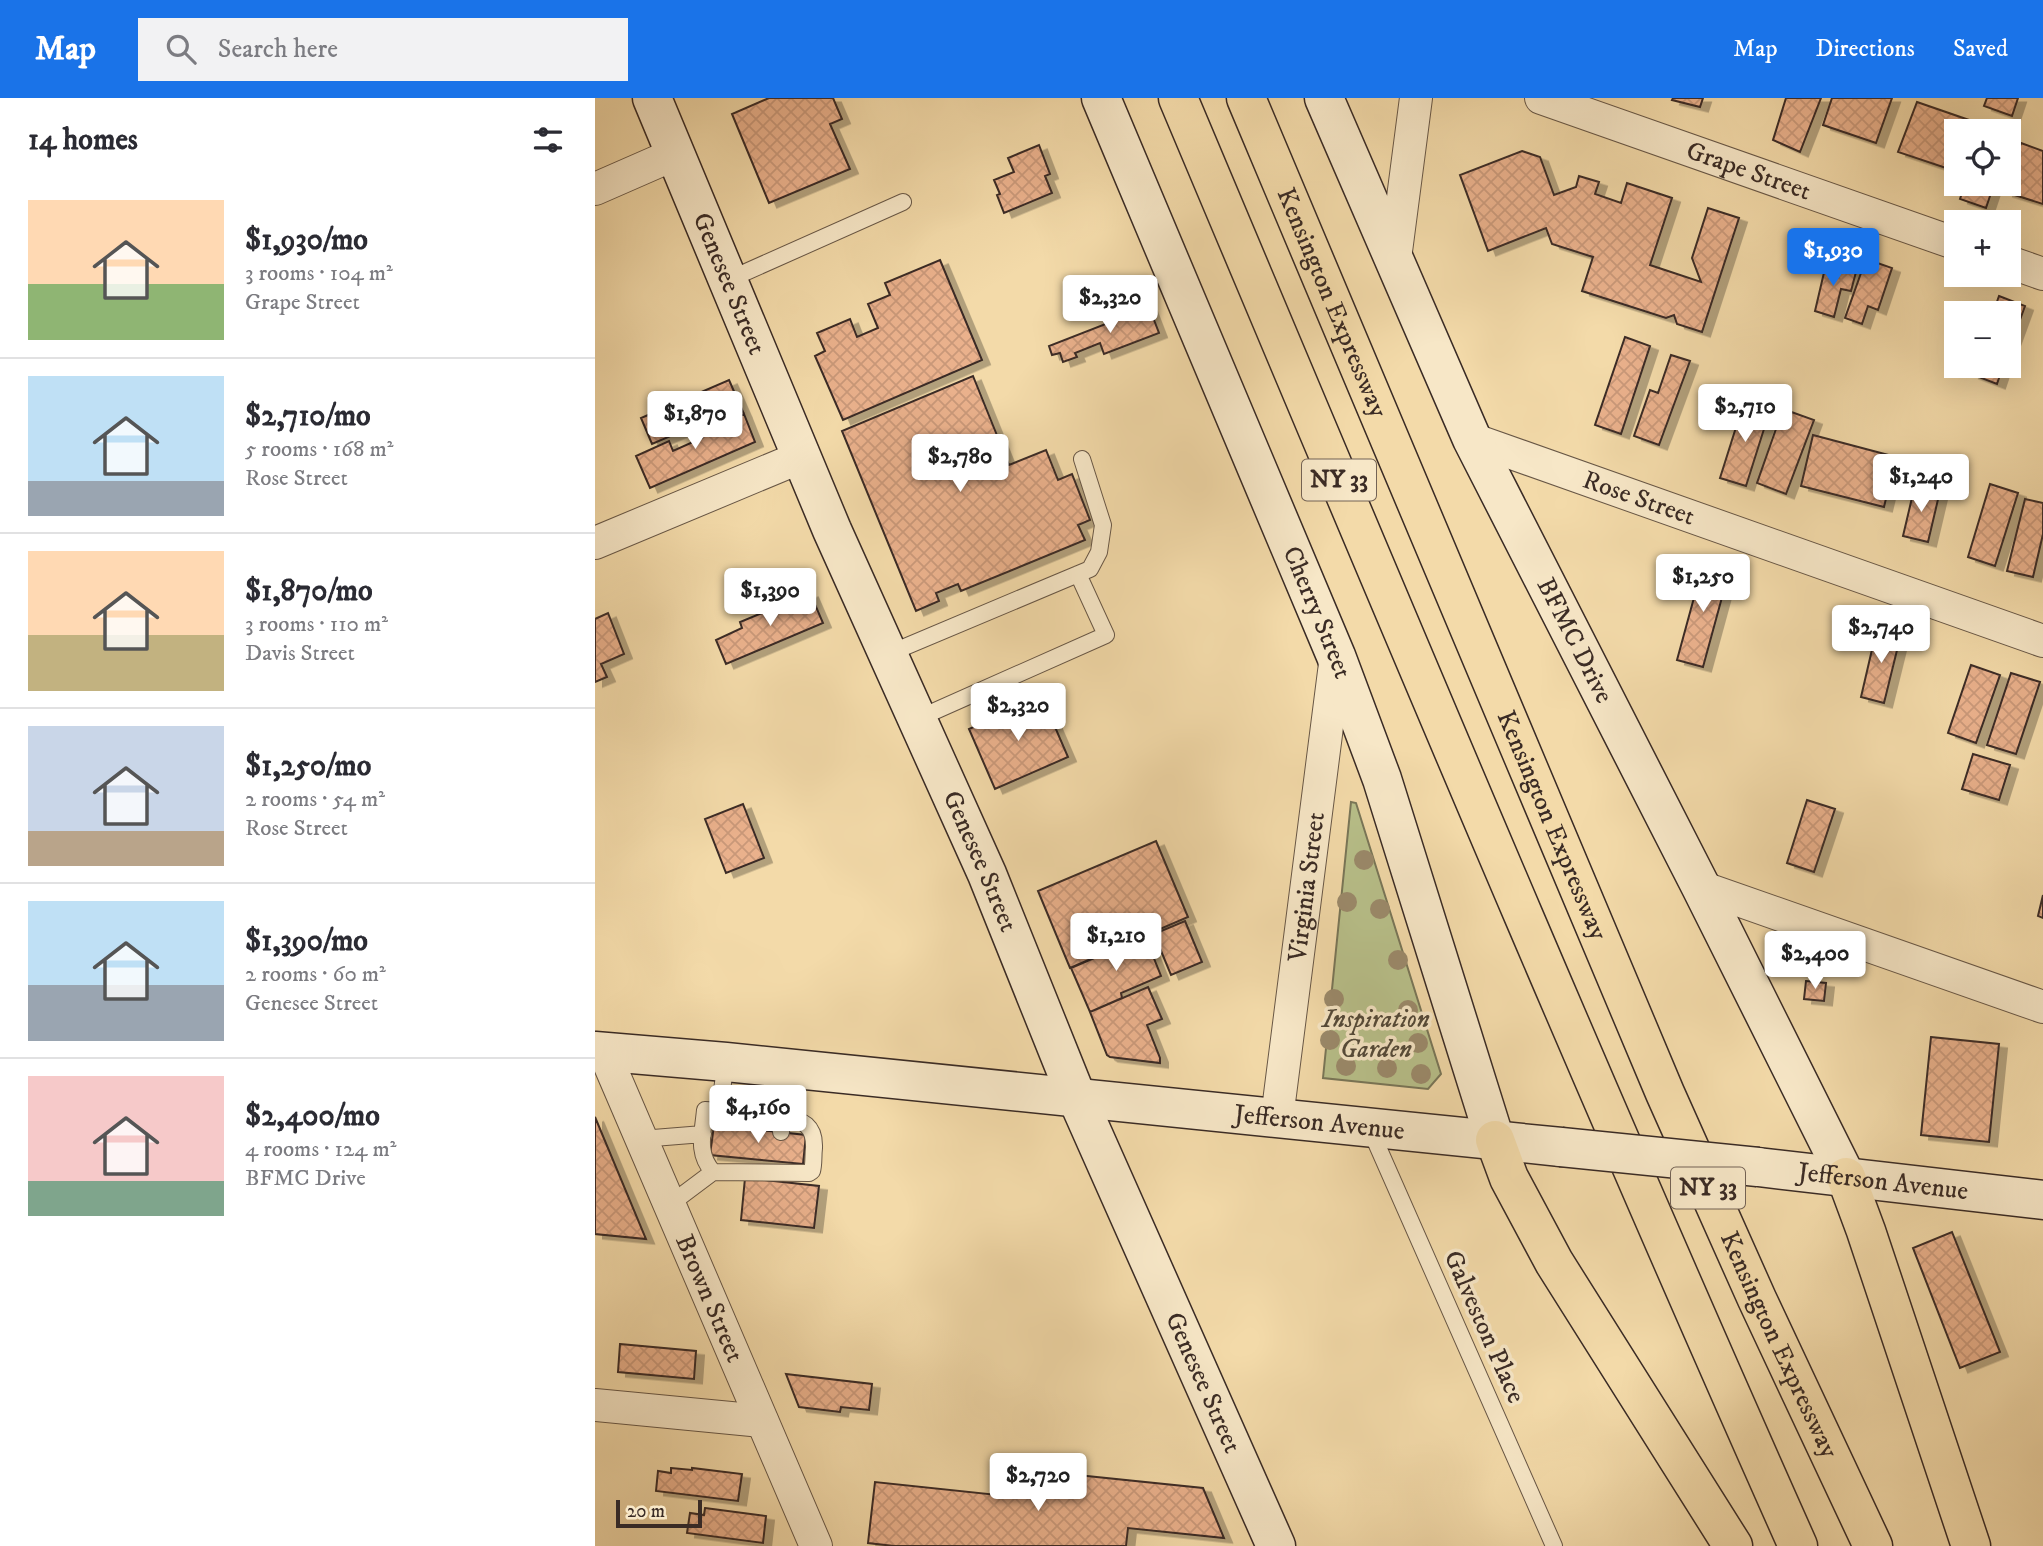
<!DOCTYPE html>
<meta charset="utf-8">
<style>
:root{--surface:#fff;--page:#f2f2f3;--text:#2b2b33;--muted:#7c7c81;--line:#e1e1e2;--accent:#1a73e8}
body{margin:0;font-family:"IM FELL DW Pica",serif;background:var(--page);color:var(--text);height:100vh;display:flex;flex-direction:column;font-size:26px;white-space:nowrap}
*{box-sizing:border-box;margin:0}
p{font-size:23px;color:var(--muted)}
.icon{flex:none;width:38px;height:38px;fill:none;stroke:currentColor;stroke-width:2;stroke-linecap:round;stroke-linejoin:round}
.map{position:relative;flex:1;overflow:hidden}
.panel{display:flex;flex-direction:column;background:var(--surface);width:595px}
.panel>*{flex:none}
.controls{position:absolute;left:1349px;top:21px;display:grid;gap:14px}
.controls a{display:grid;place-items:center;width:77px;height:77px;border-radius:0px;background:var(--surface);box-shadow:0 7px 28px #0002;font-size:35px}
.scale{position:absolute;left:21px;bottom:18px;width:86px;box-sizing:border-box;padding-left:7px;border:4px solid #3a2b25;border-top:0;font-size:19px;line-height:24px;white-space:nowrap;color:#3a2b25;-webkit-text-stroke:5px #f7e7c7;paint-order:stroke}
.price{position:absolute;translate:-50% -60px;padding:0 16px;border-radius:7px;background:#fff;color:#222;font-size:23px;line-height:46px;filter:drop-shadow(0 2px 4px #0008)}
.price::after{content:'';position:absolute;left:50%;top:42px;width:21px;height:16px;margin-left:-10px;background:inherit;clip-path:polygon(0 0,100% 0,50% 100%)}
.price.selected{background:var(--accent);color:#fff}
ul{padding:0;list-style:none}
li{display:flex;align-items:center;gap:21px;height:175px;padding:0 28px}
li+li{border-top:2px solid var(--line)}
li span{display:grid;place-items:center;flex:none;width:196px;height:140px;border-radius:0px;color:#555}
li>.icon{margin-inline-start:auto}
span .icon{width:84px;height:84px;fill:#fffc;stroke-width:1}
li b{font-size:30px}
h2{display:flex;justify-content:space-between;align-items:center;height:84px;padding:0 28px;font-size:30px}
header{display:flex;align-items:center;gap:42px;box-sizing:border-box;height:98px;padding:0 35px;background:var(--accent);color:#fff}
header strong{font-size:33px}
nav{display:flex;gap:38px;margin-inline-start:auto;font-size:24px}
.search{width:490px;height:63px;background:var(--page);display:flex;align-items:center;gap:18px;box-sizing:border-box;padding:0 24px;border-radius:0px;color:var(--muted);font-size:26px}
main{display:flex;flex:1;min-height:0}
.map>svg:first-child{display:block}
</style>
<header>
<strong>Map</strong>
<div class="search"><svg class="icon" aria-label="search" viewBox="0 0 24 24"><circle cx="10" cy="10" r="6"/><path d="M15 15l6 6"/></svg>Search here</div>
<nav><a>Map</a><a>Directions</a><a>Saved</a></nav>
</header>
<main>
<section class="panel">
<h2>14 homes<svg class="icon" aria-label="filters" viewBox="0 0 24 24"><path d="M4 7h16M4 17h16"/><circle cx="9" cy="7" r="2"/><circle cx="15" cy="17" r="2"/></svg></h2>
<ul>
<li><span style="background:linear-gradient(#ffd9b3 60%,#8fb573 0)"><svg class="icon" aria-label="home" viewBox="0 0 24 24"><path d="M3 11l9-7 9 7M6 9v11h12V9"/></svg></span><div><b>$1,930/mo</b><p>3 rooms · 104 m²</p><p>Grape Street</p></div></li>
<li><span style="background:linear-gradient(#bfe0f5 75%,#9aa5b1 0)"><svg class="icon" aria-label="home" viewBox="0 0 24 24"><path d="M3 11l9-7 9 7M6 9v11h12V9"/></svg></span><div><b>$2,710/mo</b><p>5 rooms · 168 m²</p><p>Rose Street</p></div></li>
<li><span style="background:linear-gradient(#ffd9b3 60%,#c2b280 0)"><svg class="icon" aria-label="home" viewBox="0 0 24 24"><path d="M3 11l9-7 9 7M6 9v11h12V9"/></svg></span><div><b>$1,870/mo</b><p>3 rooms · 110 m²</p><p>Davis Street</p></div></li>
<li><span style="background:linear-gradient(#c9d6e8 75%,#b9a48a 0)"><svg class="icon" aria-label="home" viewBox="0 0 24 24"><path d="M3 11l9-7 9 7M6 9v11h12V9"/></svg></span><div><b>$1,250/mo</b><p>2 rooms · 54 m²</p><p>Rose Street</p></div></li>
<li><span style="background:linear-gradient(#bfe0f5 60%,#9aa5b1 0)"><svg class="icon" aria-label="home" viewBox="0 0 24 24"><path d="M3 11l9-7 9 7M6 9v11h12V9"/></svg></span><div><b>$1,390/mo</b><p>2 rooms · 60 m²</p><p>Genesee Street</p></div></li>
<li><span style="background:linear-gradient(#f6c9c9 75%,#7fa58c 0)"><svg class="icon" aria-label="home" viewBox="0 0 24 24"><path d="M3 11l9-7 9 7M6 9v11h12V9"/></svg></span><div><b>$2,400/mo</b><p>4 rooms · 124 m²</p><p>BFMC Drive</p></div></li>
</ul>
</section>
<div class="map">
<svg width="1448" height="1448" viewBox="0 0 1448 1448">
<defs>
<pattern id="building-cross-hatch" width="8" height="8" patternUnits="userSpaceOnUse" patternTransform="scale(1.75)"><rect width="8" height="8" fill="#eab18c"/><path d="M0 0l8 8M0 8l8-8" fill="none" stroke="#c99879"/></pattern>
<filter id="shadow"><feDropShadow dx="8" dy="4.5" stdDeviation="0" flood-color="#0004"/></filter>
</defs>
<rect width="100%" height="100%" fill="#f3daa9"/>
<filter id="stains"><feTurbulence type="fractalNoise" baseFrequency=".00286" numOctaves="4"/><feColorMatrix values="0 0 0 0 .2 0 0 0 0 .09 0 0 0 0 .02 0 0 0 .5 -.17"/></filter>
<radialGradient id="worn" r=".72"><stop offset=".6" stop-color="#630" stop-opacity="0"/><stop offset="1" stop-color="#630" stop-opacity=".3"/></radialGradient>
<path fill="#b8c08a" stroke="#797658" stroke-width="2" d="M756,704L761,705L846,976L833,991L728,980Z"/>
<path fill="url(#building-cross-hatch)" stroke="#3a2b25" stroke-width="2" filter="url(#shadow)" d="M174,0H238L247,21L235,26L255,71L174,105L137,16Z
M1078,0H1108L1105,9L1077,2Z
M1191,0H1226L1205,54L1178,42Z
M1237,0H1297L1281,45L1228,27Z
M1392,0H1423L1417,18L1389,8Z
M1322,4L1374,22L1371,33H1362V59L1357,72L1303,54Z
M1398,23L1416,31L1414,44V33H1395Z
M1426,45L1448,53V106L1410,94Z
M444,47L455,76L450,78L457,95L409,115L402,97L405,96L399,82L419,74L413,60Z
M927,53L945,59L959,97L981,89L984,78L1004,84L1000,96L1026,105L1032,85L1077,100L1055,167L1106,184L1097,160L1113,110L1144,120L1107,234L1082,226L1079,217L1071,220L987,193L998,159L957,146L951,130L893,153L865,77Z
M1370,86H1399L1391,110L1365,101Z
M1271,161L1297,170L1283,212L1273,208L1267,226L1250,220Z
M345,162L387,262L248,322L220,258L230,253L222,235L255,221L262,239L283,230L273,206L295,197L290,185Z
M1231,166L1261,174L1256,193L1246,191L1239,219L1220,213Z
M1404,198L1430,208L1414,252V215H1398Z
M554,209L564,235L509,256L505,245L480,255L482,259L468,264L465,255L457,257L454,248Z
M1030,239L1055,248L1026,336L1000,327Z
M1076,257L1095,263L1064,347L1039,338L1055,292L1063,295Z
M1379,268H1408L1402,286L1376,276Z
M378,278L414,367L451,352L463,382L477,376L495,422L483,427L490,442L366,493L363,486L341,495L344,503L321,513L247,333Z
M134,282L149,316L97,338L94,330L57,346L46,320Z
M1149,304L1175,312L1151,388L1125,380Z
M1188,311L1219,322L1191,396L1162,385Z
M149,316L160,344L55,390L41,358L74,343L78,353L107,340L105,335Z
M1218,337L1301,359L1289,409L1206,388Z
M1395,386L1423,395L1400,468L1373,459Z
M1320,387L1345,393L1333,444L1308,438Z
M1430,401L1448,405V436L1438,479L1412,473Z
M1109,463L1135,470L1108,569L1082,562Z
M215,495L228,525L131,566L121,542L147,530L145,524Z
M13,515L29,556L6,566L12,579L0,584V521Z
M1282,530L1306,536L1289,605L1266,599Z
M1376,567L1405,577L1381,645L1353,635Z
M1416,575L1445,584L1421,656L1392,647Z
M447,599L473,659L400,691L374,631Z
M1378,656L1415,667L1404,702L1367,691Z
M1212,702L1240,711L1219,774L1192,765Z
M148,706L169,760L131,775L110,721Z
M561,743L593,819L475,870L443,793Z
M1448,797V820L1443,818Z
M590,823L607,864L576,877L559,836Z
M550,838L566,878L526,895L527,900L495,914L476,870Z
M1211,883L1231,885L1229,903L1209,901Z
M553,889L567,921L552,927L565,960V965L515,959L512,957L495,914Z
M1336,939L1404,946L1394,1044L1326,1037Z
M0,1019L51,1141L0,1136Z
M119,1027L211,1037L208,1066L115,1057Z
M150,1080L224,1088L219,1130L146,1122Z
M1357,1134L1405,1254L1365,1270L1318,1150Z
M25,1246L101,1253L99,1281L23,1274Z
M191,1276L277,1286L274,1312L246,1309L245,1314L204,1309Z
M76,1370L97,1372V1370L147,1376L143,1403L61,1393L63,1373L76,1375Z
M424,1371L608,1390L629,1440L533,1430L531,1448H299L273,1445L280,1384L421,1399Z
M110,1410L171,1418L168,1445L92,1435L95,1415L109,1417Z"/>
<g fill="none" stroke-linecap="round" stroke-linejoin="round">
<defs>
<path id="lane" d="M133,182L308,104
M293,556L495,471L504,454L508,427L487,361
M322,621L511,537L483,476
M124,1013L131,964
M775,1031L959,1448
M186,1034L188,1017L110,1012C108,1035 101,1055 118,1074L214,1075L217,1073C219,1066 218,1058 219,1050C220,1027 208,1023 188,1017L196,971
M46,1041L108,1036
M74,1107L118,1074"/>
<g id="street">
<path id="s1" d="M946,0L1362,146"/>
<path d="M0,91L80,56"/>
<path d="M800,161L821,0"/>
<path d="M1414,164L1448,176"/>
<path id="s2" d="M877,341L1448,543"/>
<path d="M0,445L206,359"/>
<path d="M1106,789L1448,909"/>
<path id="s3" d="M9,954L221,1448"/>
<path id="s4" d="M682,1020L741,558"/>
<path d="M0,1307L167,1323"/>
</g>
<g id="secondary">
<path id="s5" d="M57,0L237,432L392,776L482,1000L681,1448"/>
<path id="s6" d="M506,0L741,558L787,681L900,1042"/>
<path id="s7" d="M729,0L877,341L1106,789L1251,1079"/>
<path id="s8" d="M0,953L131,964L966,1049"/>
<path id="s9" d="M1163,1069L1448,1102"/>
</g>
<g id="highway">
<path d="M583,0C787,484 989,968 1203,1448"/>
<path id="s10" d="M651,0L1070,995L1162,1201L1278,1448"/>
<path d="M900,1042L914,1080L959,1164L1138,1448"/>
<path d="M1251,1079L1271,1133L1376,1448"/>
</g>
</defs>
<use href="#lane" stroke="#685746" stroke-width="18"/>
<use href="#street" stroke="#685746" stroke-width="34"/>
<use href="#secondary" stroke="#3a2b25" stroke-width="41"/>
<use href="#highway" stroke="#3a2b25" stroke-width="41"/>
<use href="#lane" stroke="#f7e7c7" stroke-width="16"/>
<use href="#street" stroke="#f7e7c7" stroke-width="32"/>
<use href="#secondary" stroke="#f7e7c7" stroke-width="38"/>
<use href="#highway" stroke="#f3daa9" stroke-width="38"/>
<defs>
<path id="secondary-bridge" d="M966,1049L1163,1069"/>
</defs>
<use href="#secondary-bridge" stroke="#3a2b25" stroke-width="41" stroke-linecap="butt"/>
<use href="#secondary-bridge" stroke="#f7e7c7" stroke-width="38"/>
</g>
<g fill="#9b8a6b">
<circle cx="769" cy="762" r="10"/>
<circle cx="752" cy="804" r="10"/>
<circle cx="785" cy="811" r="10"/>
<circle cx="803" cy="862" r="10"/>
<circle cx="739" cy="901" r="10"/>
<circle cx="813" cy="912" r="10"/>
<circle cx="735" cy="942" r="10"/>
<circle cx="823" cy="945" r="10"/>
<circle cx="751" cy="968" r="10"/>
<circle cx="792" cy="970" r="10"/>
<circle cx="826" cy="976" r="10"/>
</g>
<g text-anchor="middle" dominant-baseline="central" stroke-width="7" stroke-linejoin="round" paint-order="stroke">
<g fill="#f7e7c7" stroke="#736356" stroke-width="2">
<rect x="707" y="361.5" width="74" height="41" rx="5"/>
<rect x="1076" y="1069.5" width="74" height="41" rx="5"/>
</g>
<g font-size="24" font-weight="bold" fill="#3a2b25">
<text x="744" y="382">NY 33</text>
<text x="1113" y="1090">NY 33</text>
</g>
<g font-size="26" fill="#3a2b25" stroke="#f7e7c7">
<text stroke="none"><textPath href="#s1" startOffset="220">Grape Street</textPath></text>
<text stroke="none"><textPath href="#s5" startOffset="201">Genesee Street</textPath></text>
<text stroke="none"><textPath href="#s10" startOffset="222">Kensington Expressway</textPath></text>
<text stroke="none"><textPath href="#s2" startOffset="177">Rose Street</textPath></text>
<text stroke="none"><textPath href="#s6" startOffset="558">Cherry Street</textPath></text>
<text stroke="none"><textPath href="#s7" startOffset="598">BFMC Drive</textPath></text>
<text stroke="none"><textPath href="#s10" startOffset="789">Kensington Expressway</textPath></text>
<text stroke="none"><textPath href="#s5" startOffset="831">Genesee Street</textPath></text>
<text stroke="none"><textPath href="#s4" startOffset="233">Virginia Street</textPath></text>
<text stroke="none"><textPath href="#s8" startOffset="728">Jefferson Avenue</textPath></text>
<text stroke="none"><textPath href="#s9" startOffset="126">Jefferson Avenue</textPath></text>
<text stroke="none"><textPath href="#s3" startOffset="268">Brown Street</textPath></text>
<text transform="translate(889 1229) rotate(66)">Galveston Place</text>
<text stroke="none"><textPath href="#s10" startOffset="1356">Kensington Expressway</textPath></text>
<text stroke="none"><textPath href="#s5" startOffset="1398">Genesee Street</textPath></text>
</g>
<g font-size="26" font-style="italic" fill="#534939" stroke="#f7e7c7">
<text x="781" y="921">Inspiration<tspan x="781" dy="30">Garden</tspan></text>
</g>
</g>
<rect width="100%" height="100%" filter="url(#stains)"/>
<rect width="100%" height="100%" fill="url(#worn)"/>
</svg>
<div class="controls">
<a><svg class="icon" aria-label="locate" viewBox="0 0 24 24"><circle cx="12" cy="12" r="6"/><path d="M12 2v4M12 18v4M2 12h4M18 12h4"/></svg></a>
<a>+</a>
<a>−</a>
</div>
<div class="scale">20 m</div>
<b class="price selected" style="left:1238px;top:190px">$1,930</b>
<b class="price" style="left:515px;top:237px">$2,320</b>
<b class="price" style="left:1150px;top:346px">$2,710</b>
<b class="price" style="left:100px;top:353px">$1,870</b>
<b class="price" style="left:365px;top:396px">$2,780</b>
<b class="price" style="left:1326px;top:416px">$1,240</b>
<b class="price" style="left:1108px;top:516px">$1,250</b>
<b class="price" style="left:175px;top:530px">$1,390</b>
<b class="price" style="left:1286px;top:567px">$2,740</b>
<b class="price" style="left:423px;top:645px">$2,320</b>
<b class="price" style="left:521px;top:875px">$1,210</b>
<b class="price" style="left:1220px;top:893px">$2,400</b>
<b class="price" style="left:163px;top:1047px">$4,160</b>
<b class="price" style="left:443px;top:1415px">$2,720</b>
</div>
</main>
